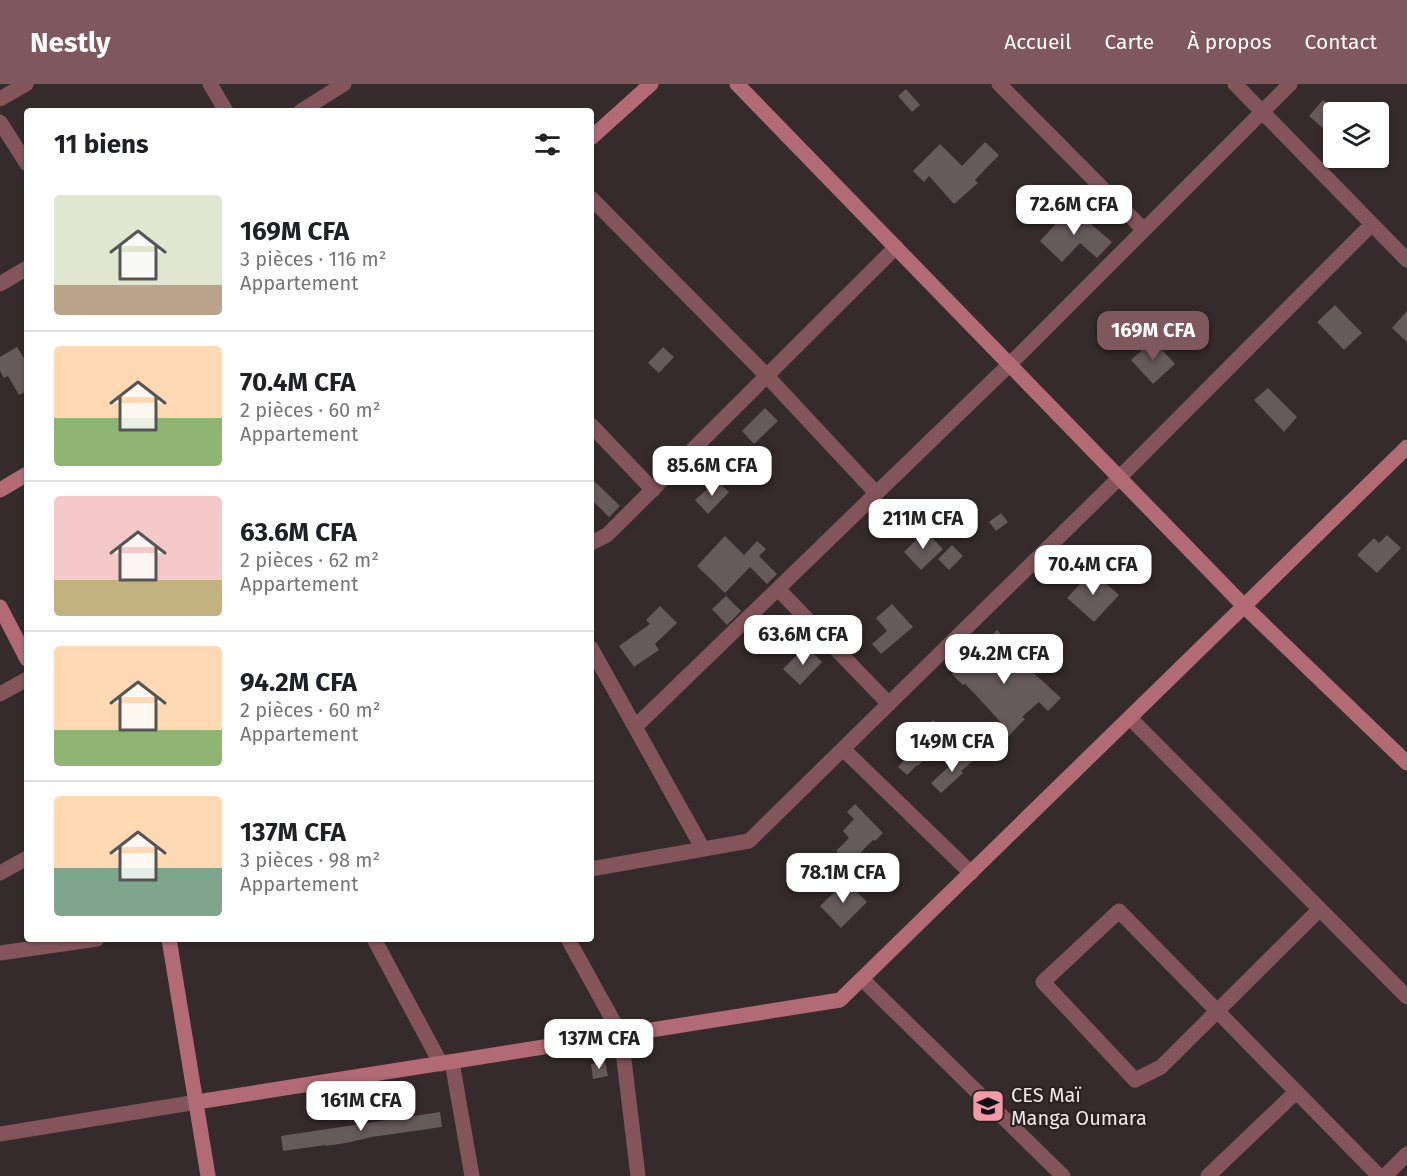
<!DOCTYPE html>
<html lang="fr">
<meta charset="utf-8">
<style>
:root{--surface:#fff;--page:#f2f2f2;--text:#202124;--muted:#757577;--line:#e0e0e0;--accent:#7f575e}
body{margin:0;font-family:"Fira Sans",sans-serif;background:var(--page);color:var(--text);height:100vh;display:flex;flex-direction:column;font-size:22px;white-space:nowrap}
*{box-sizing:border-box;margin:0}
p{font-size:20px;color:var(--muted)}
.icon{flex:none;width:33px;height:33px;fill:none;stroke:currentColor;stroke-width:2;stroke-linecap:round;stroke-linejoin:round}
.map{position:relative;flex:1;overflow:hidden}
.panel{position:absolute;left:24px;top:24px;width:570px;height:834px;display:flex;flex-direction:column;background:var(--surface);border-radius:6px;box-shadow:0 2px 4px #0004}
.panel>*{flex:none}
.buttons{position:absolute;left:1323px;top:18px;display:grid;gap:12px}
.buttons a{display:grid;place-items:center;width:66px;height:66px;border-radius:6px;background:var(--surface);box-shadow:0 2px 4px #0004;font-size:30px}
.price{position:absolute;translate:-50% -51px;padding:0 14px;border-radius:12px;background:#fff;color:#222;font-size:20px;line-height:39px;filter:drop-shadow(0 2px 3px #0008)}
.price::after{content:'';position:absolute;left:50%;top:36px;width:18px;height:14px;margin-left:-9px;background:inherit;clip-path:polygon(0 0,100% 0,50% 100%)}
.price.active{background:var(--accent);color:#fff}
ul{padding:0;list-style:none}
li{display:flex;align-items:center;gap:18px;height:150px;padding:0 30px}
li+li{border-top:2px solid var(--line)}
li span{display:grid;place-items:center;flex:none;width:168px;height:120px;border-radius:6px;color:#555}
li>.icon{margin-inline-start:auto}
span .icon{width:72px;height:72px;fill:#fffc;stroke-width:1}
li b{font-size:26px}
h2{display:flex;justify-content:space-between;align-items:center;height:72px;padding:0 30px;font-size:26px}
header{display:flex;align-items:center;gap:36px;box-sizing:border-box;height:84px;padding:0 30px;background:var(--accent);color:#fff}
header strong{font-size:28px}
nav{display:flex;gap:33px;margin-inline-start:auto;font-size:21px}
.map>svg:first-child{display:block}
</style>
<header>
<strong>Nestly</strong>
<nav><a>Accueil</a><a>Carte</a><a>À propos</a><a>Contact</a></nav>
</header>
<div class="map">
<svg width="1407" height="1092" viewBox="0 0 1407 1092">
<rect width="100%" height="100%" fill="#352b2c"/>
<path fill="#665a5b" d="M906,5L920,21L912,28L898,12Z
M1323,16L1334,26V54L1309,32Z
M985,58L999,71L975,96L978,99L954,120L929,92L924,98L913,87L940,60L962,82Z
M1071,123L1112,158L1097,174L1080,159L1062,178L1040,157Z
M1335,221L1362,249L1344,266L1317,238Z
M1407,227V258L1392,244Z
M1153,256L1175,280L1153,300L1131,276Z
M17,263L27,279V307L19,311L8,292L4,294L0,287V273Z
M663,263L674,273L659,289L648,279Z
M1268,304L1297,333L1284,348L1254,316Z
M765,324L778,337L754,360L742,347Z
M591,394L620,422L609,433L591,415Z
M717,397L729,408L708,430L695,416Z
M1001,429L1008,438L996,447L989,438Z
M925,447L943,465L921,486L904,468Z
M1387,451L1401,464L1377,489L1357,471L1374,454L1379,459Z
M725,452L744,471L757,457L766,465L759,472L777,490L767,500L750,483L725,509L697,482Z
M952,461L963,472L949,486L938,475Z
M1092,487L1119,511L1094,538L1067,514Z
M726,512L741,527L727,541L712,525Z
M892,520L913,543L881,570L872,560L887,547L876,534Z
M660,522L677,539L655,560L659,566L634,583L619,562L650,540L646,536Z
M997,546L1030,578L1026,582L1061,614L1048,627L1039,618L1022,633L1025,635L1000,661L1006,665L1001,674L989,668L1004,642L975,610L965,600L963,601L952,590L981,561L982,562Z
M806,562L822,578L800,601L783,585Z
M933,636L946,650L927,669L929,670L918,682L917,681L907,691L898,683L908,672L905,670L917,656L914,653Z
M966,667L974,676L961,687L963,689L941,709L931,699Z
M855,720L883,749L875,757L873,756L847,782L851,785L839,797L825,784L839,770L836,767L849,754L843,747L854,735L847,728Z
M846,797L867,818L841,844L820,822Z
M605,978L608,992L593,995L591,980Z
M440,1028L442,1043L372,1053L346,1059L326,1062V1061L283,1067L281,1052Z"/>
<g fill="none" stroke-linecap="round" stroke-linejoin="round">
<path stroke="#83555b" stroke-width="15" d="M210,0L226,27
M999,0L1144,146
M1235,0L1407,176
M0,15L26,0
M301,27L344,0
M0,38L27,80
M591,114L767,292L876,409
M0,200L27,184
M591,341L653,406
M591,459L607,451L896,163
M778,505L889,620
M591,564L703,765
M0,610L27,595
M1130,634L1407,913
M635,643L1010,280L1290,0
M843,665L971,789
M591,785L749,757L1120,393L1372,140
M0,789L27,774
M1320,825L1161,983L1135,996L1043,898L1119,827L1379,1092
M374,855L441,980
M568,855L621,951L638,1092
M0,869L97,855
M862,895L1063,1092
M452,978L472,1092
M0,1050L197,1018
M1208,1092L1296,1008
M1385,1092L1407,1070"/>
<path stroke="#b26a74" stroke-width="15" d="M737,0L1244,522L1407,679
M591,54L651,0
M0,406L27,390
M0,523L27,575
M169,855L208,1092
M197,1018L840,916L1407,363"/>
</g>
<defs>
<symbol id="school-square" viewBox="-11 -11 22 22"><rect x="-9" y="-9" width="18" height="18" rx="4" fill="#f49aa6" stroke="#2b2122"/><path d="M0-5L7-2L0 1L-7-2ZM-4 1L0 2.5L4 1V4Q0 6-4 4Z" fill="#111"/></symbol>
</defs>
<g fill-rule="evenodd">
<use href="#school-square" x="969" y="1003" width="38" height="38"/>
</g>
<g text-anchor="middle" dominant-baseline="central" stroke-width="4.5" stroke-linejoin="round" paint-order="stroke">
<g font-size="20" fill="#efe8e9" stroke="#2b2122" text-anchor="start">
<text x="1011" y="1011">CES Maï<tspan x="1011" dy="23">Manga Oumara</tspan></text>
</g>
</g>
</svg>
<div class="buttons">
<a><svg class="icon" aria-label="layers" viewBox="0 0 24 24"><path d="M12 4l9 5-9 5-9-5zM3 14l9 5 9-5"/></svg></a>
</div>
<b class="price" style="left:1074px;top:152px">72.6M CFA</b>
<b class="price active" style="left:1153px;top:278px">169M CFA</b>
<b class="price" style="left:712px;top:413px">85.6M CFA</b>
<b class="price" style="left:923px;top:466px">211M CFA</b>
<b class="price" style="left:1093px;top:512px">70.4M CFA</b>
<b class="price" style="left:803px;top:582px">63.6M CFA</b>
<b class="price" style="left:1004px;top:601px">94.2M CFA</b>
<b class="price" style="left:952px;top:689px">149M CFA</b>
<b class="price" style="left:843px;top:820px">78.1M CFA</b>
<b class="price" style="left:599px;top:986px">137M CFA</b>
<b class="price" style="left:361px;top:1048px">161M CFA</b>
<section class="panel">
<h2>11 biens<svg class="icon" aria-label="filters" viewBox="0 0 24 24"><path d="M4 7h16M4 17h16"/><circle cx="9" cy="7" r="2"/><circle cx="15" cy="17" r="2"/></svg></h2>
<ul>
<li><span style="background:linear-gradient(#dfe7d0 75%,#b9a48a 0)"><svg class="icon" aria-label="home" viewBox="0 0 24 24"><path d="M3 11l9-7 9 7M6 9v11h12V9"/></svg></span><div><b>169M CFA</b><p>3 pièces · 116 m²</p><p>Appartement</p></div></li>
<li><span style="background:linear-gradient(#ffd9b3 60%,#8fb573 0)"><svg class="icon" aria-label="home" viewBox="0 0 24 24"><path d="M3 11l9-7 9 7M6 9v11h12V9"/></svg></span><div><b>70.4M CFA</b><p>2 pièces · 60 m²</p><p>Appartement</p></div></li>
<li><span style="background:linear-gradient(#f6c9c9 70%,#c2b280 0)"><svg class="icon" aria-label="home" viewBox="0 0 24 24"><path d="M3 11l9-7 9 7M6 9v11h12V9"/></svg></span><div><b>63.6M CFA</b><p>2 pièces · 62 m²</p><p>Appartement</p></div></li>
<li><span style="background:linear-gradient(#ffd9b3 70%,#8fb573 0)"><svg class="icon" aria-label="home" viewBox="0 0 24 24"><path d="M3 11l9-7 9 7M6 9v11h12V9"/></svg></span><div><b>94.2M CFA</b><p>2 pièces · 60 m²</p><p>Appartement</p></div></li>
<li><span style="background:linear-gradient(#ffd9b3 60%,#7fa58c 0)"><svg class="icon" aria-label="home" viewBox="0 0 24 24"><path d="M3 11l9-7 9 7M6 9v11h12V9"/></svg></span><div><b>137M CFA</b><p>3 pièces · 98 m²</p><p>Appartement</p></div></li>
</ul>
</section>
</div>
